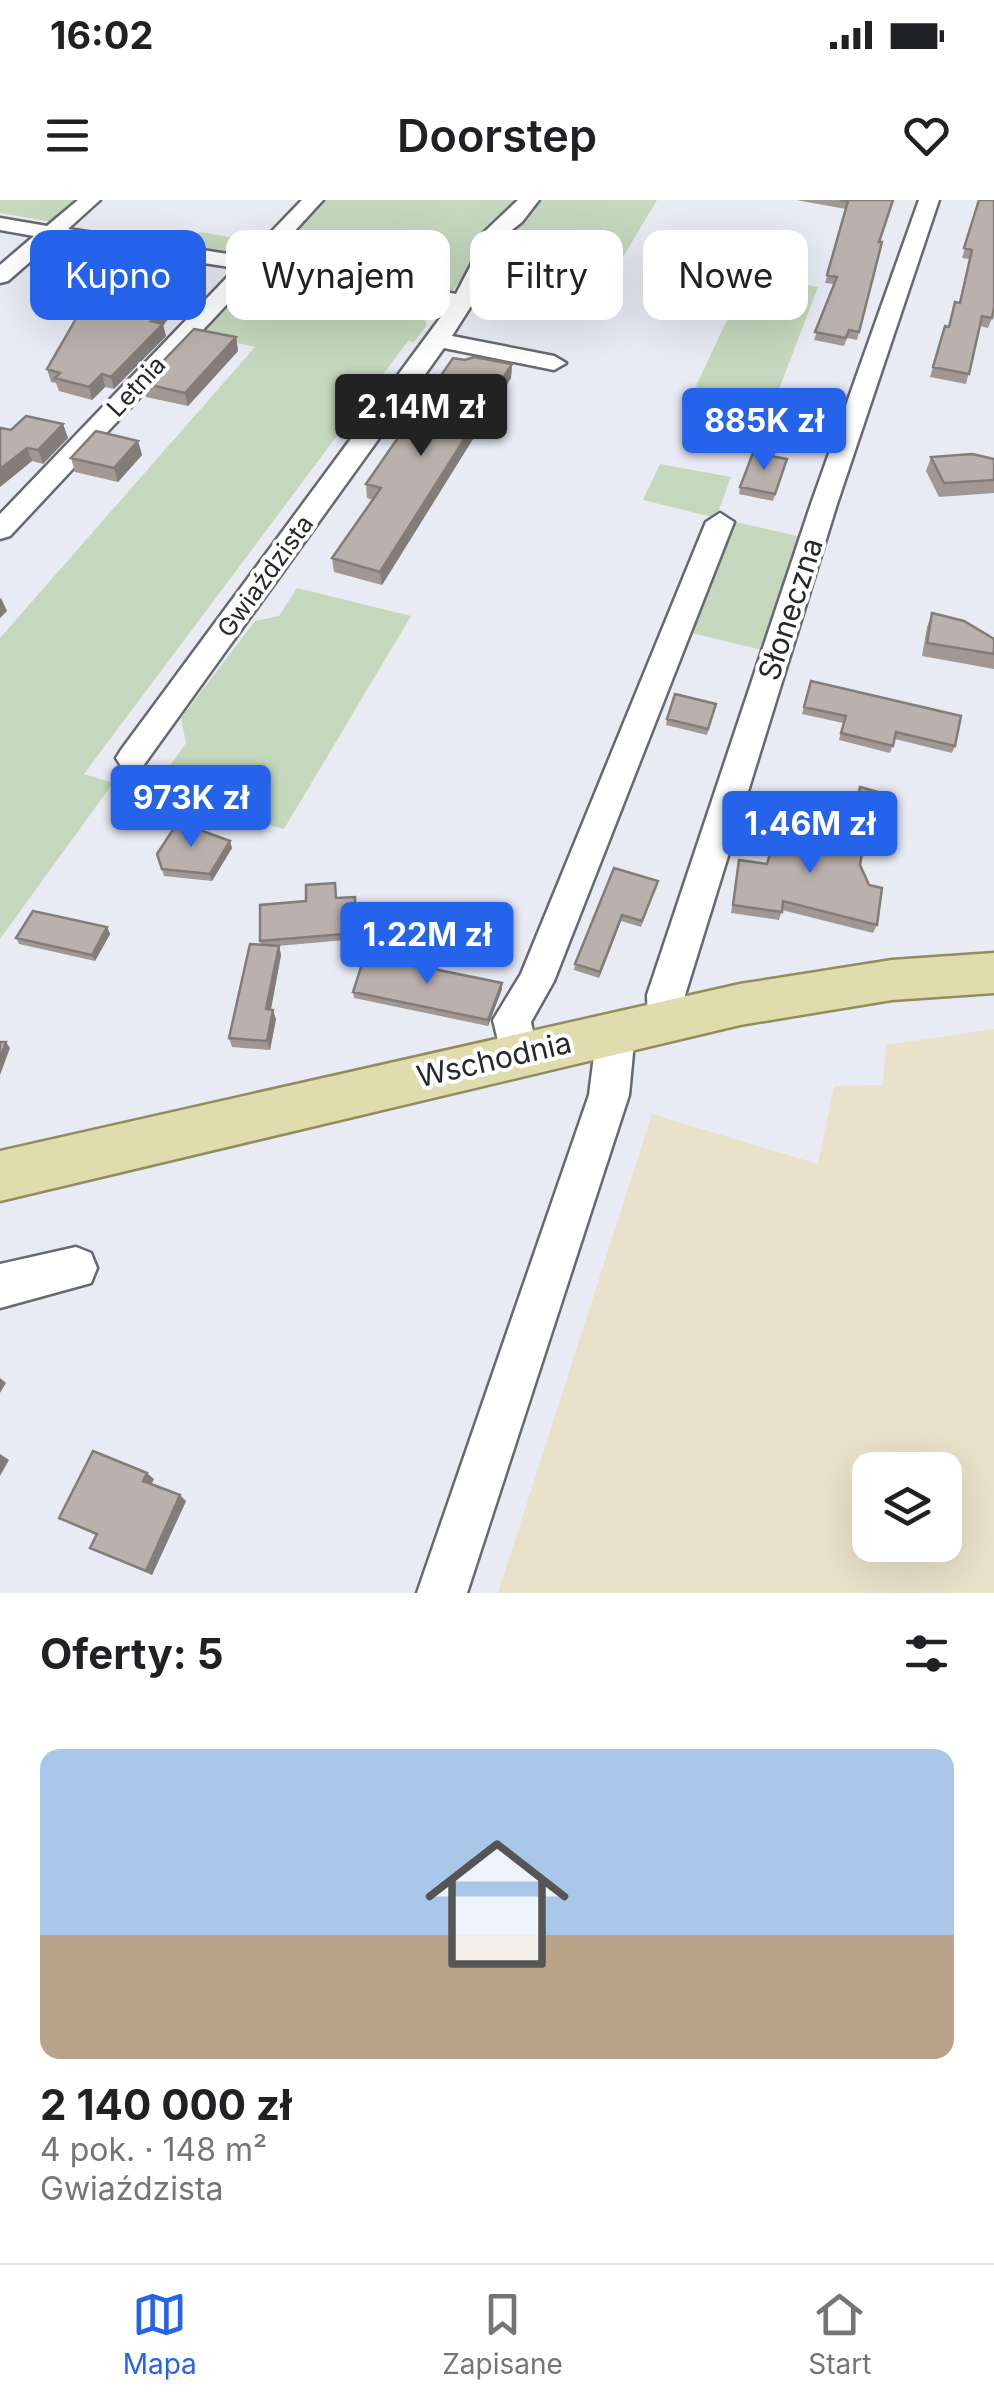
<!DOCTYPE html>
<html lang="pl">
<meta charset="utf-8">
<style>
:root{--surface:#fff;--page:#f2f2f2;--text:#202124;--muted:#757577;--line:#e0e0e0;--accent:#2563eb}
body{margin:0;font-family:Inter,sans-serif;background:var(--page);color:var(--text);height:100vh;display:flex;flex-direction:column;font-size:38px;white-space:nowrap}
*{box-sizing:border-box;margin:0}
p{font-size:32px;color:var(--muted)}
.icon{flex:none;width:55px;height:55px;fill:none;stroke:currentColor;stroke-width:2;stroke-linecap:round;stroke-linejoin:round}
.map{position:relative;height:1393px;overflow:hidden}
.drawer{display:flex;flex-direction:column;background:var(--surface);flex:1}
.drawer>*{flex:none}
.hud{position:absolute;left:30px;top:30px;width:935px;height:90px;display:flex;gap:20px}
.controls{position:absolute;left:852px;top:1252px;display:grid;gap:20px}
.controls a{display:grid;place-items:center;width:110px;height:110px;border-radius:20px;background:var(--surface);box-shadow:0 10px 40px #0002;font-size:50px}
.price{position:absolute;translate:-50% -85px;padding:0 22px;border-radius:10px;background:var(--accent);color:#fff;font-size:32px;line-height:65px;filter:drop-shadow(0 2px 5px #0008)}
.price::after{content:'';position:absolute;left:50%;top:60px;width:30px;height:22px;margin-left:-15px;background:inherit;clip-path:polygon(0 0,100% 0,50% 100%)}
.price.active{background:#222;color:#fff}
ul{padding:0;list-style:none}
li{display:grid;align-content:center;gap:20px;height:530px;padding:0 40px}
li+li{border-top:2px solid var(--line)}
li span{display:grid;place-items:center;height:310px;border-radius:20px;color:#555}
li>.icon{margin-inline-start:auto}
span .icon{width:180px;height:180px;fill:#fffc;stroke-width:1}
li b{font-size:42px}
h2{display:flex;justify-content:space-between;align-items:center;height:120px;padding:0 40px;font-size:42px}
.chip{padding:0 35px;border-radius:20px;background:var(--surface);box-shadow:0 10px 40px #0002;font-size:35px;line-height:90px}
.chip.active{background:var(--accent);color:#fff}
.status{display:flex;justify-content:space-between;align-items:center;height:70px;padding:0 50px;background:var(--surface);direction:ltr}
.status svg{height:28px;fill:currentColor}
header{display:flex;justify-content:space-between;align-items:center;height:130px;padding:0 40px;background:var(--surface);font-size:45px;font-weight:600}
.tabs{display:flex;justify-content:space-around;align-items:center;height:140px;border-top:2px solid var(--line);background:var(--surface);font-size:28px;color:var(--muted)}
.tabs a{display:grid;justify-items:center;gap:5px}
.tabs .active{color:var(--accent)}
.map>svg:first-child{display:block}
</style>
<div class="status"><b>16:02</b><svg viewBox="0 0 49 12"><path d="M0 12V9h3v3zM5 12V6h3v6zM10 12V3h3v9zM15 12V0h3v12zM26 1h20v11H26zM47 4h2v5h-2z"/></svg></div>
<header><svg class="icon" aria-label="menu" viewBox="0 0 24 24"><path d="M4 6h16M4 12h16M4 18h16"/></svg>Doorstep<svg class="icon" aria-label="heart" viewBox="0 0 24 24"><path d="M12 20l-8-8c-3-5 5-10 8-4 3-6 11-1 8 4z"/></svg></header>
<div class="map">
<svg width="994" height="1393" viewBox="0 0 994 1393">
<rect width="100%" height="100%" fill="#e8ebf4"/>
<path fill="#eae1cb" fill-rule="evenodd" d="M994,829V1393H498L652,914L818,964L834,886L883,885L886,845ZM870,1270H945V1345H870Z"/>
<path fill="#c5d8bd" d="M0,0H80L53,22L0,13Z
M320,0H520L451,93L278,61L272,50Z
M535,0H657L595,104L476,82L493,59L494,43Z
M200,32L254,41C234,63 211,52 184,47Z
M267,73L416,100L427,125L414,142L408,141L84,574L113,583L0,739V438L255,147L194,133L247,77Z
M748,75L818,87L771,210L706,197L689,201Z
M660,264L731,277L716,318L643,300Z
M727,320L806,338L770,452L683,431Z
M297,388L411,416L284,629L151,592L186,543L181,518L255,421L279,416Z"/>
<g fill="none" stroke-linecap="round" stroke-linejoin="round">
<defs>
<path id="minor" d="M78,0H100L68,29L247,57L302,0H323L269,59L456,94L473,61L478,38L518,0H539L522,22L499,40L485,84L452,136L554,156L566,163L554,170L444,148L143,566L132,570L121,566L116,558L121,550L449,106L258,71L10,336L0,339V314L236,68L55,40L8,81L0,83V65L34,36L0,30V18L47,26Z
M919,0H939L837,304L685,795L686,820L680,832L667,836L654,832L648,820L647,795L811,304Z
M720,313L734,322L554,781L531,822L537,853L532,865L518,870L504,865L493,820L521,774L706,322Z
M616,815L629,820L635,832L629,895L467,1393H417L589,895L597,832L603,820Z
M76,1047L91,1053L97,1068L91,1083L0,1108V1064Z"/>
<path id="major" d="M994,753V793L892,800L740,825L0,1001V951L740,784L892,760Z"/>
</defs>
<use href="#minor" stroke="#676971" stroke-width="5"/>
<use href="#major" stroke="#938d5d" stroke-width="5"/>
<use href="#minor" fill="#fff" fill-rule="evenodd"/>
<use href="#major" fill="#e1dcae" fill-rule="evenodd"/>
</g>
<path fill="#a19894" d="M796,0H894L880,42H882L857,140L847,138L844,146L814,140L834,84L825,83L846,9Z
M979,0L992,118L988,128L980,126L966,184L930,177L945,126L948,127L959,103L969,59L962,58Z
M173,114L163,125L166,136L114,189L105,187L92,200L59,191L56,183L51,182L47,169Z
M236,137L238,151L188,206L146,197L142,183Z
M465,160L512,164L511,178L382,385L334,372L332,358L373,300L367,298L366,284Z
M63,224L68,238L43,264L32,261L0,287V230H11Z
M138,241L142,255L118,282L75,272L71,258Z
M931,257L994,259V293L939,297L926,271Z
M787,259L773,301L739,294L740,287Z
M932,413L994,439V469L922,456L927,427Z
M811,481L955,546L952,553L895,539L890,553L839,540L843,523L802,514Z
M716,504L707,535L666,525L667,519Z
M858,594L878,623L875,630L851,623Z
M232,648L212,681L164,676L157,654Z
M739,660L767,664L860,665L877,725L873,733L782,710L779,720L731,713Z
M614,668L658,681L641,727L621,721L599,778L574,770L575,764Z
M335,683L337,698L355,697L357,739L277,746H279L281,755L271,810L276,819L270,850L232,847L229,838L261,745L260,741L306,701Z
M107,727L110,734L95,761L19,744L16,738Z
M502,783V789L488,826L354,798L353,792Z
M154,1279L151,1284L186,1301L152,1375L90,1348L96,1335L59,1318Z"/>
<path fill="#837c78" d="M170,102L173,114L163,125L166,136L114,189L111,177L151,121Z
M236,137L238,151L188,206L185,193Z
M512,164L511,178L382,385L380,372Z
M102,174L105,187L92,200L89,187Z
M63,224L68,238L43,264L38,250Z
M138,241L142,255L118,282L114,268Z
M27,248L32,261L0,287V269Z
M1,398L7,411L0,418V399Z
M230,641L232,648L212,681L210,674Z
M622,715L621,721L599,778L600,772Z
M107,727L110,734L95,761L92,755Z
M279,746L281,755L269,818L266,809Z
M502,783V789L488,826V820Z
M273,810L276,819L270,850L267,841Z
M6,842L10,848L0,875V859Z
M0,1178L6,1183L0,1193Z
M0,1254L9,1260L0,1276Z
M147,1273L154,1279L150,1287L143,1281Z
M180,1295L186,1301L152,1375L146,1371Z"/>
<path fill="#bbb1ac" stroke="#837c78" stroke-width="2.5" d="M840,0H893L879,42H882L859,132L849,130L846,138L815,132L837,77L827,75L848,1Z
M979,0H994V107L992,118L982,116L969,174L933,167L945,126L949,127L955,102L960,103L972,50L964,48Z
M104,89L170,102L151,121L163,124L111,177L102,174L89,187L55,178L60,173L47,169L81,110Z
M194,129L236,137L185,193L142,183Z
M474,157L512,164L380,372L332,358L381,288L366,284L453,158L465,160Z
M26,216L63,224L38,250L27,248L0,269V230L1,228L11,230Z
M96,231L138,241L114,268L71,258Z
M753,253L787,259L775,294L740,287Z
M972,254L994,259V280L944,283L931,257Z
M932,413L964,421L994,439V454L927,443Z
M811,481L961,516L955,546L896,532L893,546L841,533L846,516L804,507Z
M675,494L716,504L708,529L667,519Z
M860,587L885,594L878,623L853,616Z
M178,622L230,641L210,674L162,669L157,654Z
M779,622L864,642L860,665L869,685L882,688L877,725L783,701L782,712L733,705L739,660L767,664Z
M614,668L658,681L642,721L622,715L600,772L575,764Z
M335,683L336,698L355,697L356,733L260,741V705L306,701V685Z
M33,711L107,727L92,755L16,738Z
M250,744L279,746L266,809L273,810L267,841L229,838Z
M365,755L502,783L488,820L353,792Z
M0,842H6L0,859Z
M93,1251L147,1273L143,1281L180,1295L146,1371L90,1348L97,1334L59,1318Z"/>
<g text-anchor="middle" dominant-baseline="central" stroke-width="8" stroke-linejoin="round" paint-order="stroke">
<g font-size="25" fill="#27282c" stroke="#fff">
<text transform="translate(136 186) rotate(-47)">Letnia</text>
<text transform="translate(265 376) rotate(-54)">Gwiaździsta</text>
</g>
<g font-size="30" fill="#27282c" stroke="#fff">
<text transform="translate(790 409) rotate(-72)">Słoneczna</text>
<text transform="translate(494 859) rotate(-13)">Wschodnia</text>
</g>
</g>
</svg>
<div class="controls">
<a><svg class="icon" aria-label="layers" viewBox="0 0 24 24"><path d="M12 4l9 5-9 5-9-5zM3 14l9 5 9-5"/></svg></a>
</div>
<b class="price active" style="left:421px;top:259px">2.14M zł</b>
<b class="price" style="left:764px;top:273px">885K zł</b>
<b class="price" style="left:191px;top:650px">973K zł</b>
<b class="price" style="left:810px;top:676px">1.46M zł</b>
<b class="price" style="left:427px;top:787px">1.22M zł</b>
<div class="hud">
<a class="chip active">Kupno</a>
<a class="chip">Wynajem</a>
<a class="chip">Filtry</a>
<a class="chip">Nowe</a>
</div>
</div>
<section class="drawer">
<h2>Oferty: 5<svg class="icon" aria-label="filters" viewBox="0 0 24 24"><path d="M4 7h16M4 17h16"/><circle cx="9" cy="7" r="2"/><circle cx="15" cy="17" r="2"/></svg></h2>
<ul>
<li><span style="background:linear-gradient(#a9c7e8 60%,#b9a48a 0)"><svg class="icon" aria-label="home" viewBox="0 0 24 24"><path d="M3 11l9-7 9 7M6 9v11h12V9"/></svg></span><div><b>2 140 000 zł</b><p>4 pok. · 148 m²</p><p>Gwiaździsta</p></div></li>
</ul>
</section>
<nav class="tabs">
<a class="active"><svg class="icon" aria-label="map" viewBox="0 0 24 24"><path d="M3 6l6-2 6 2 6-2v14l-6 2-6-2-6 2zM9 4v14M15 6v14"/></svg>Mapa</a>
<a><svg class="icon" aria-label="saved" viewBox="0 0 24 24"><path d="M7 4h10v16l-5-4-5 4z"/></svg>Zapisane</a>
<a><svg class="icon" aria-label="home" viewBox="0 0 24 24"><path d="M3 11l9-7 9 7M6 9v11h12V9"/></svg>Start</a>
</nav>
